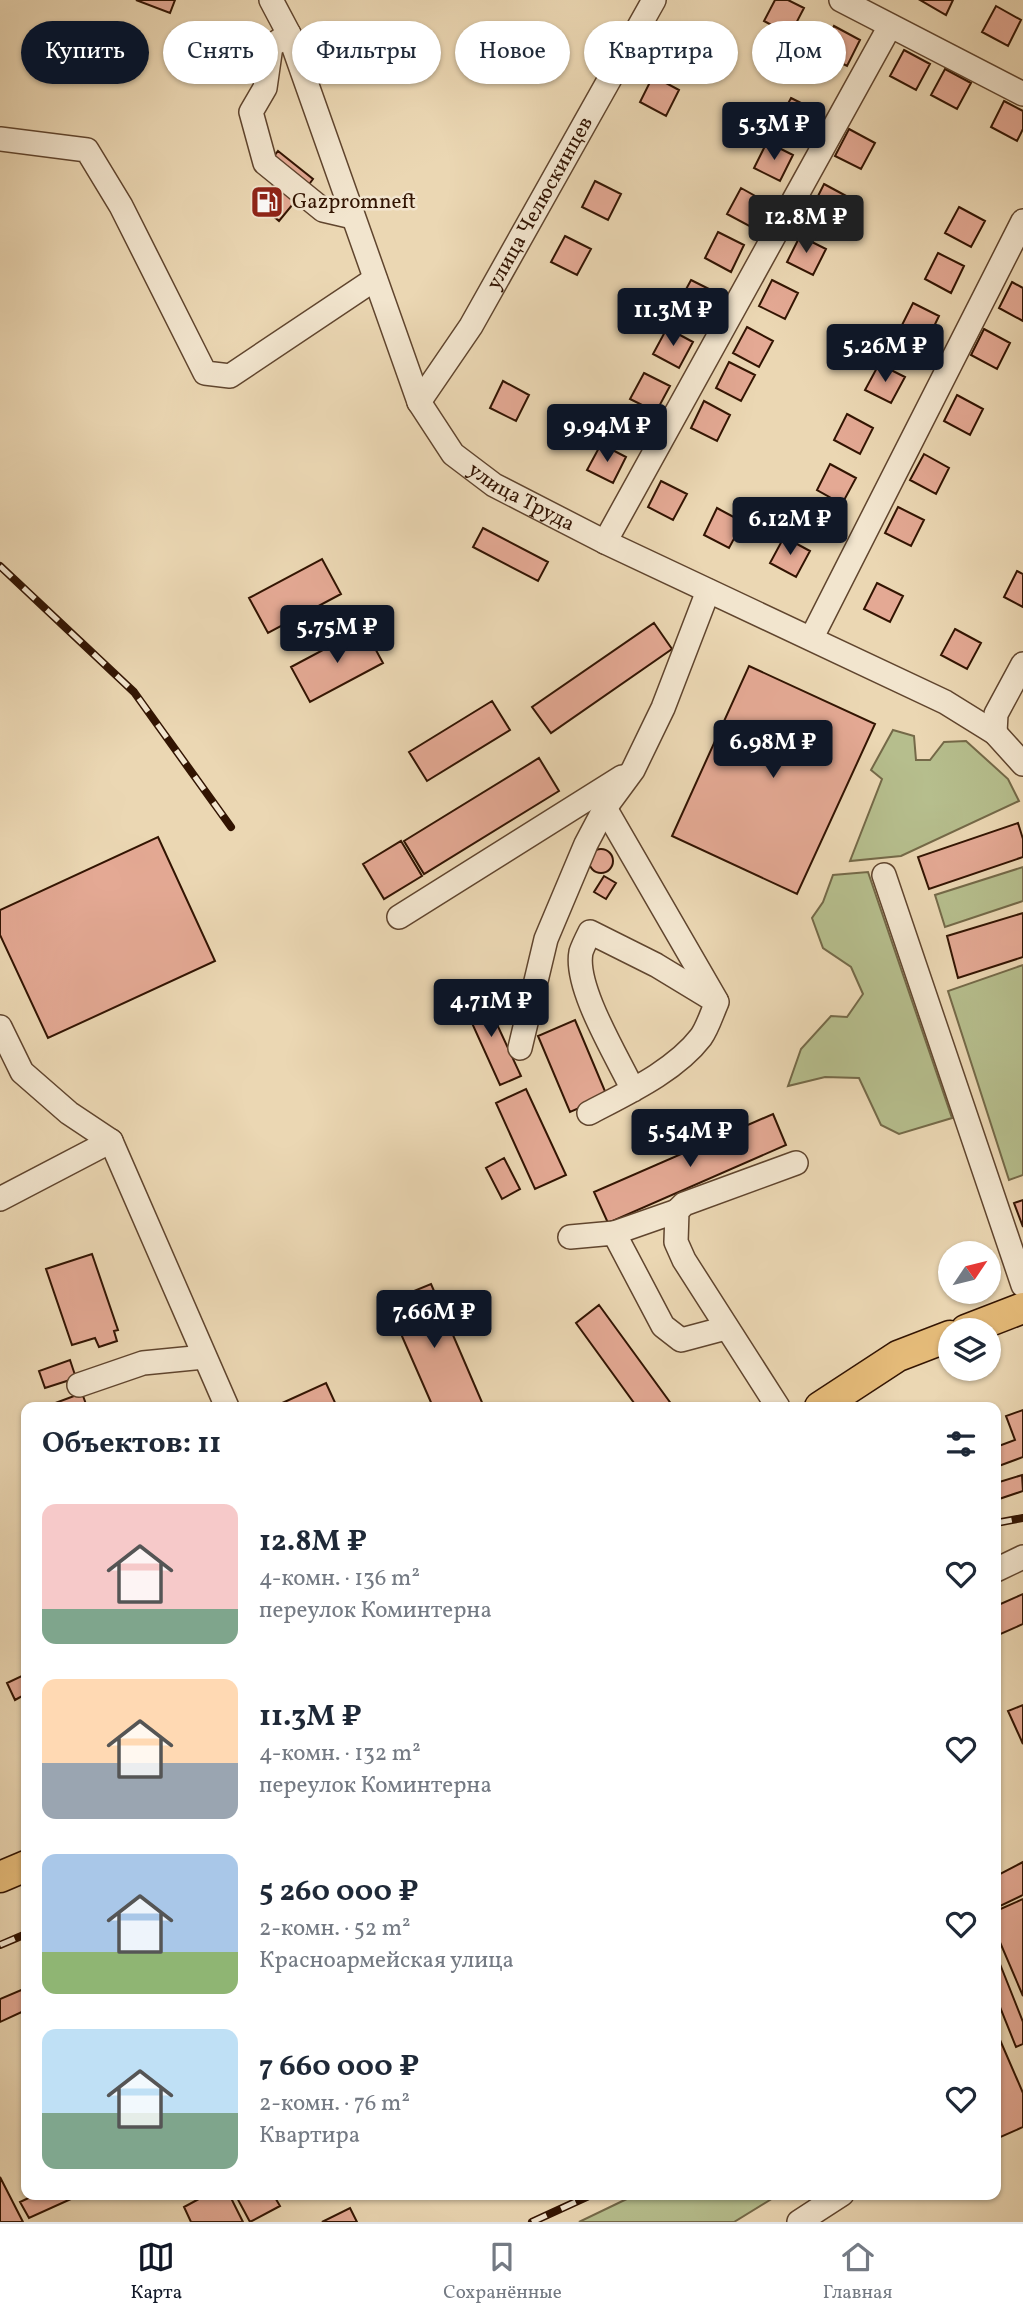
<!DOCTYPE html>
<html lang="ru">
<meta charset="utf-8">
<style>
:root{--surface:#fff;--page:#f6f6f7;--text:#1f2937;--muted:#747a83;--line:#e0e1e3;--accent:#111827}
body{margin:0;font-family:Vollkorn,serif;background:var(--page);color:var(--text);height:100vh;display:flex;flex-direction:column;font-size:26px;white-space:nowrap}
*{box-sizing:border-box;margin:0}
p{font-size:23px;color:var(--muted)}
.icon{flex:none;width:38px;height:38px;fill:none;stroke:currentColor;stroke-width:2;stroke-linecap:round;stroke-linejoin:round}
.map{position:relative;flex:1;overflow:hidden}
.panel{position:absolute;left:21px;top:1402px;width:980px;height:798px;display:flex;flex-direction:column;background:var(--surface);border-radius:14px;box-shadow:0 2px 5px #0004}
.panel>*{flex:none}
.guide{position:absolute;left:21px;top:21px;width:982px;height:63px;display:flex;gap:14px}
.needle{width:46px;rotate:55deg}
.fabs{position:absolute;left:938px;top:1241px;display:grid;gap:14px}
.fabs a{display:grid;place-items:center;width:63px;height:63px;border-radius:50%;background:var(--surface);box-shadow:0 2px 5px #0004;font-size:35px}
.price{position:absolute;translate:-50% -60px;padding:0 16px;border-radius:7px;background:var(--accent);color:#fff;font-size:23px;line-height:46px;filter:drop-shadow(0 2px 4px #0008)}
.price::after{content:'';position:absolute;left:50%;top:42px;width:21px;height:16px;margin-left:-10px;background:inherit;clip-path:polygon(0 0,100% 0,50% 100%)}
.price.current{background:#222;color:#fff}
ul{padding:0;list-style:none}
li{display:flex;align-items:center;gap:21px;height:175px;padding:0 21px}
li span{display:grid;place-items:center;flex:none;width:196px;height:140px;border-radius:14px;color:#555}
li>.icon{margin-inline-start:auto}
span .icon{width:84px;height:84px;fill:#fffc;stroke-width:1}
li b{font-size:30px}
h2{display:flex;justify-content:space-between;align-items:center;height:84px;padding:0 21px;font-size:30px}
.pill{padding:0 24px;border-radius:32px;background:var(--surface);box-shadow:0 2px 5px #0004;font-size:24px;line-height:63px}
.pill.current{background:var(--accent);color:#fff}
.tab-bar{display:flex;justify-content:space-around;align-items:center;height:98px;border-top:2px solid var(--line);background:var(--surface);font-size:19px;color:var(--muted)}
.tab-bar a{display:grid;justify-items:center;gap:4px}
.tab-bar .current{color:var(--accent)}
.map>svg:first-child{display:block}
</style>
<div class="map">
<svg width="1023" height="2222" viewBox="0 0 1023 2222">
<rect width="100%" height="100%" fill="#ebd7b3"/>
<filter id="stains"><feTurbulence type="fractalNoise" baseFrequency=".00286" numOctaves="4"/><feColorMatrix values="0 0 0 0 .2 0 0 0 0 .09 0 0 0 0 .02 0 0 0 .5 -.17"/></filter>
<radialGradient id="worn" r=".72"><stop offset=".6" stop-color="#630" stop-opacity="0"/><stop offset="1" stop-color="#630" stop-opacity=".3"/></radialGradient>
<path fill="#b6be8d" stroke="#746948" stroke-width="2" d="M893,730L914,736L916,760H930L944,742L966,741L1008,779L1019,801L901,856L850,861L882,779L871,770Z
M1023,867V901L945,927L935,895Z
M868,872L952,1118L899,1134L881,1125L859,1078L825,1077L788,1086L801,1049L831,1016L847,1017L863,994L851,967L823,948L812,918L823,902L833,875Z
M1023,965V1175L1009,1180L948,991Z
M635,2195V2194L778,2195L734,2222H579Z"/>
<path fill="#e4a994" stroke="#321402" stroke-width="2" d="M136,0H175L170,13Z
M775,0H788L804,8L790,35L764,21Z
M920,0H953L946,15Z
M996,6L1021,20L1008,46L982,32Z
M834,26L860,40L847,66L821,53Z
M904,50L930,64L916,90L890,76Z
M945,69L971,83L957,109L931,95Z
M653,76L679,90L666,116L640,102Z
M791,98L817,111L803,137L777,124Z
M1004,101L1023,111V129L1017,141L991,127Z
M849,129L875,143L861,169L835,156Z
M767,142L793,155L780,181L754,168Z
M278,151L313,179L301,195L265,168Z
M277,181L298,198L279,221L258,203Z
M595,181L621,194L608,220L582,207Z
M824,184L850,198L837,224L811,210Z
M741,188L766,202L753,228L727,214Z
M959,207L985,221L971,247L945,233Z
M718,232L744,245L731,272L705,258Z
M565,236L591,249L577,275L551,262Z
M800,236L826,249L813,275L787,262Z
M938,253L964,266L951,293L925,279Z
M691,280L717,293L703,319L677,306Z
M772,280L798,293L785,319L759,306Z
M1012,282L1023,288V321L999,308Z
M913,303L939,316L926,343L900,329Z
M747,327L773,341L759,367L733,353Z
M667,328L693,342L679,368L653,354Z
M984,329L1010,343L997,369L971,355Z
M729,362L755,375L741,401L716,388Z
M879,364L905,377L891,403L865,390Z
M644,373L670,386L656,412L630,399Z
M503,381L529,395L516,421L490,408Z
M957,395L983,409L970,435L944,421Z
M704,401L730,415L717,441L691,428Z
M847,414L873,428L860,454L834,440Z
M601,444L626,457L613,483L587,470Z
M924,454L949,468L936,494L910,480Z
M830,464L856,478L842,504L817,490Z
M661,481L687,494L673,520L648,507Z
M898,507L924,520L911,546L885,533Z
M717,508L743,522L729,548L704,535Z
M483,528L548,562L538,581L473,547Z
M784,537L810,551L796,577L770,563Z
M322,559L341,594L268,633L249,598Z
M1017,571L1023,574V607L1004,597Z
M877,583L903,596L890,622L864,609Z
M654,623L672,649L551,733L532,707Z
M364,628L383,663L310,702L291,667Z
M955,629L981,643L967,669L941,655Z
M749,666L875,724L797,894L672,836Z
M492,701L510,730L427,781L409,752Z
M539,758L559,791L424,874L404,841Z
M1018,823L1023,839V857L929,889L918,857Z
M158,837L215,961L48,1038L0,935V910Z
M401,841L422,876L384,899L363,864Z
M589 861a12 12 0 1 1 24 0a12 12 0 1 1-24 0Z
M604,876L616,883L606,899L594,892Z
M1023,913V957L958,978L947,936Z
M482,992L521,1076L500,1085L462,1001Z
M575,1020L607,1096L570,1112L538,1036Z
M526,1089L566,1175L535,1189L496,1103Z
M773,1114L786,1145L608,1223L594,1192Z
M504,1158L520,1189L502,1199L486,1168Z
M1023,1200V1227L1014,1203Z
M92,1254L118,1330L114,1331L117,1341L99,1347L95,1338L72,1345L46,1269Z
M431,1284L484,1407H433L387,1302Z
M599,1305L672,1405L669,1407H637L576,1323Z
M70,1360L76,1378L45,1388L39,1371Z
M326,1383L337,1407H282L280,1404Z
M82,1393L87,1407H50V1405Z
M1023,1410V1457L996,1467V1447L1015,1440L1006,1416Z
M1022,1475L1023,1491L996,1500V1483Z
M1023,1594V1624L996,1636V1606Z
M26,1674V1694L15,1700L7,1683Z
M1023,1705V1744L1008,1711Z
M1023,1862V1895L996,1908V1876Z
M1023,1899V1996L996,1933V1911Z
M996,1954L1023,2022V2044L1016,2047L996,1997Z
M26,1988V2010L0,2022V1999Z
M997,2033L1023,2093V2127L996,2139Z
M0,2177L23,2222H0Z
M37,2194H82L29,2218L20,2202Z
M208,2194H229L243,2222H191L184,2207Z
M235,2194H273L280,2206L250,2222Z
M350,2208L357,2222H322Z"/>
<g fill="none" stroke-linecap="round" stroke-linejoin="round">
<defs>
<g id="minor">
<path id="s1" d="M271,0L289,34L419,402L453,454L494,485L605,542L945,702L995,733L1023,764"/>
<path d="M841,0L1023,94"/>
<path d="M289,34L271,46L265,88L251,112L265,163L323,210L353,217"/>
<path d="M0,139L87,150L121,206L205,373L230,376L375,279"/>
<path id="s2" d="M419,402L471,326L654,0"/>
<path d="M605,542L890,26"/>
<path d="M812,637L1023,221"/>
<path d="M995,733L996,714L1023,664"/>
<path d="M605,808L716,1000"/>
<path d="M884,875L1023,1285"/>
<path d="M399,917L622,777"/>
<path d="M0,1027L22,1072L69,1113L111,1141L227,1407"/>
<path d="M520,1048L546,939L586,844L605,808L633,770L663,708L708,591"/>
<path d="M589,1113C627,1093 675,1071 701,1037C708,1027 712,1013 717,1002L656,965L590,932C587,938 583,946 581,952C574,987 617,1056 633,1090"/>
<path d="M0,1199L111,1141"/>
<path d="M614,1233L677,1211"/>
<path d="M570,1237L614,1233L663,1326L681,1340L726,1328"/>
<path d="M79,1385L143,1363L204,1357"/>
<path d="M778,1407L684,1260L676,1242L677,1211L684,1204L796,1163"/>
<path d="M996,1570L1023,1557"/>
<path d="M799,2222L842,2194"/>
</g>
<path id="major" d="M966,1330L1023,1308
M820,1407L898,1356L950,1336
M0,1877L26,1866"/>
</defs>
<use href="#minor" stroke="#60452e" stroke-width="26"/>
<use href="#major" stroke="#321402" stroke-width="33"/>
<use href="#minor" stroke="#f2e5ce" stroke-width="23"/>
<use href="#major" stroke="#e6bc7a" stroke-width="30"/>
<defs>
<path id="rail" d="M0,566L134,692L231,827
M996,1523L1023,1518
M0,1945L26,1934
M532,2222L593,2194"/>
</defs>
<use href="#rail" stroke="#321402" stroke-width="8"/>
<use href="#rail" stroke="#f2e5ce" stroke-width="5" stroke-dasharray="16" stroke-linecap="butt"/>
</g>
<defs>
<symbol id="fuel-square" viewBox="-11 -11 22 22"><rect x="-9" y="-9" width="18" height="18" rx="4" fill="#8f2418" stroke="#f2e5ce"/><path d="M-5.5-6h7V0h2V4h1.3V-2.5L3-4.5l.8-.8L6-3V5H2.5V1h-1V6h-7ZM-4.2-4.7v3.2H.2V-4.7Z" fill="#fff"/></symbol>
</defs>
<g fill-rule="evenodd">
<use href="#fuel-square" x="248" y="183" width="38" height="38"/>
</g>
<g text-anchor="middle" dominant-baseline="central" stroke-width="5" stroke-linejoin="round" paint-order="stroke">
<g font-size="21" fill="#321402" stroke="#f2e5ce" text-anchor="start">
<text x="292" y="202">Gazpromneft</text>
</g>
<g font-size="21" fill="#321402" stroke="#f2e5ce">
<text stroke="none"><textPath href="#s2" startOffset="233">улица Челюскинцев</textPath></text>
<text stroke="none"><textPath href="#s1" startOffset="572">улица Труда</textPath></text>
</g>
</g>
<rect width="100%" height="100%" filter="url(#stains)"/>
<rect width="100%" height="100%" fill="url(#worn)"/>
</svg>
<div class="fabs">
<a><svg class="needle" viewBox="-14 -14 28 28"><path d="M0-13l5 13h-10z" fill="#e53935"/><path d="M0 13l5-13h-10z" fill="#747a83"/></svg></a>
<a><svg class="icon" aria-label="layers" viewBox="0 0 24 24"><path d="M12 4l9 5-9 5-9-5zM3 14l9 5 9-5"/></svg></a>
</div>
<b class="price" style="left:774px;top:162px">5.3M ₽</b>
<b class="price current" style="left:806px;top:255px">12.8M ₽</b>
<b class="price" style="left:673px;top:348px">11.3M ₽</b>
<b class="price" style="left:885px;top:384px">5.26M ₽</b>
<b class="price" style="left:607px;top:464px">9.94M ₽</b>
<b class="price" style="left:790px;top:557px">6.12M ₽</b>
<b class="price" style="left:337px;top:665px">5.75M ₽</b>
<b class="price" style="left:773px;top:780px">6.98M ₽</b>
<b class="price" style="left:491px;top:1039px">4.71M ₽</b>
<b class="price" style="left:690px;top:1169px">5.54M ₽</b>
<b class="price" style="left:434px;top:1350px">7.66M ₽</b>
<div class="guide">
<a class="pill current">Купить</a>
<a class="pill">Снять</a>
<a class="pill">Фильтры</a>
<a class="pill">Новое</a>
<a class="pill">Квартира</a>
<a class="pill">Дом</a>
</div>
<section class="panel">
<h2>Объектов: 11<svg class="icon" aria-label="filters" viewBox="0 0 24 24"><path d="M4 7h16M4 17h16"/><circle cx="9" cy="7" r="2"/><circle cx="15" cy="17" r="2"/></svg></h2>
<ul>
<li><span style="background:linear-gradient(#f6c9c9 75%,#7fa58c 0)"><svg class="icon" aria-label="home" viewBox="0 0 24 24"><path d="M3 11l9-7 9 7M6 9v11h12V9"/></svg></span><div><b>12.8M ₽</b><p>4-комн. · 136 m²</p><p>переулок Коминтерна</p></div><svg class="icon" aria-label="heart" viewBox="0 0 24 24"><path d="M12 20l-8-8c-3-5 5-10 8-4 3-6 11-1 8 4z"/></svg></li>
<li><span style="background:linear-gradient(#ffd9b3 60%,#9aa5b1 0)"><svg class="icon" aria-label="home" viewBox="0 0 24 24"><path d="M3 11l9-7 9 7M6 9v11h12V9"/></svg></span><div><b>11.3M ₽</b><p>4-комн. · 132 m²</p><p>переулок Коминтерна</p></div><svg class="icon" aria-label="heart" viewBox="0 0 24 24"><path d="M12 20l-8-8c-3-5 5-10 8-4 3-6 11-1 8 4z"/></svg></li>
<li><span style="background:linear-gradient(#a9c7e8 70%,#8fb573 0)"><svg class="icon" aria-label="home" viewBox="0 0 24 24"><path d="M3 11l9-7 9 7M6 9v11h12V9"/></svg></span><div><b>5 260 000 ₽</b><p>2-комн. · 52 m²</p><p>Красноармейская улица</p></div><svg class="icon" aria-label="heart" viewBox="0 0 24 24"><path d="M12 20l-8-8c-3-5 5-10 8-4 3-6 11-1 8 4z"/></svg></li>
<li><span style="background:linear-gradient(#bfe0f5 60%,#7fa58c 0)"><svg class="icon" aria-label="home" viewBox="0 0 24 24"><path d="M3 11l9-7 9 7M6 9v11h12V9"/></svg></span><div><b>7 660 000 ₽</b><p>2-комн. · 76 m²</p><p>Квартира</p></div><svg class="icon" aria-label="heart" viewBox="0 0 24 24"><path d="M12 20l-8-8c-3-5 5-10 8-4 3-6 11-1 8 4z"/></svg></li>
</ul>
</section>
</div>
<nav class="tab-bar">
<a class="current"><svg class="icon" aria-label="map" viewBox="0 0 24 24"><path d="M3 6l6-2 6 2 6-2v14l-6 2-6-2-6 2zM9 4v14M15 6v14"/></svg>Карта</a>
<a><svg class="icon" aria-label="saved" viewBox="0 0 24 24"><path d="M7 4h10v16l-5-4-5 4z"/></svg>Сохранённые</a>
<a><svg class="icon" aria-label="home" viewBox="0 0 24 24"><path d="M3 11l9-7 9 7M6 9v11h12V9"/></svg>Главная</a>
</nav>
